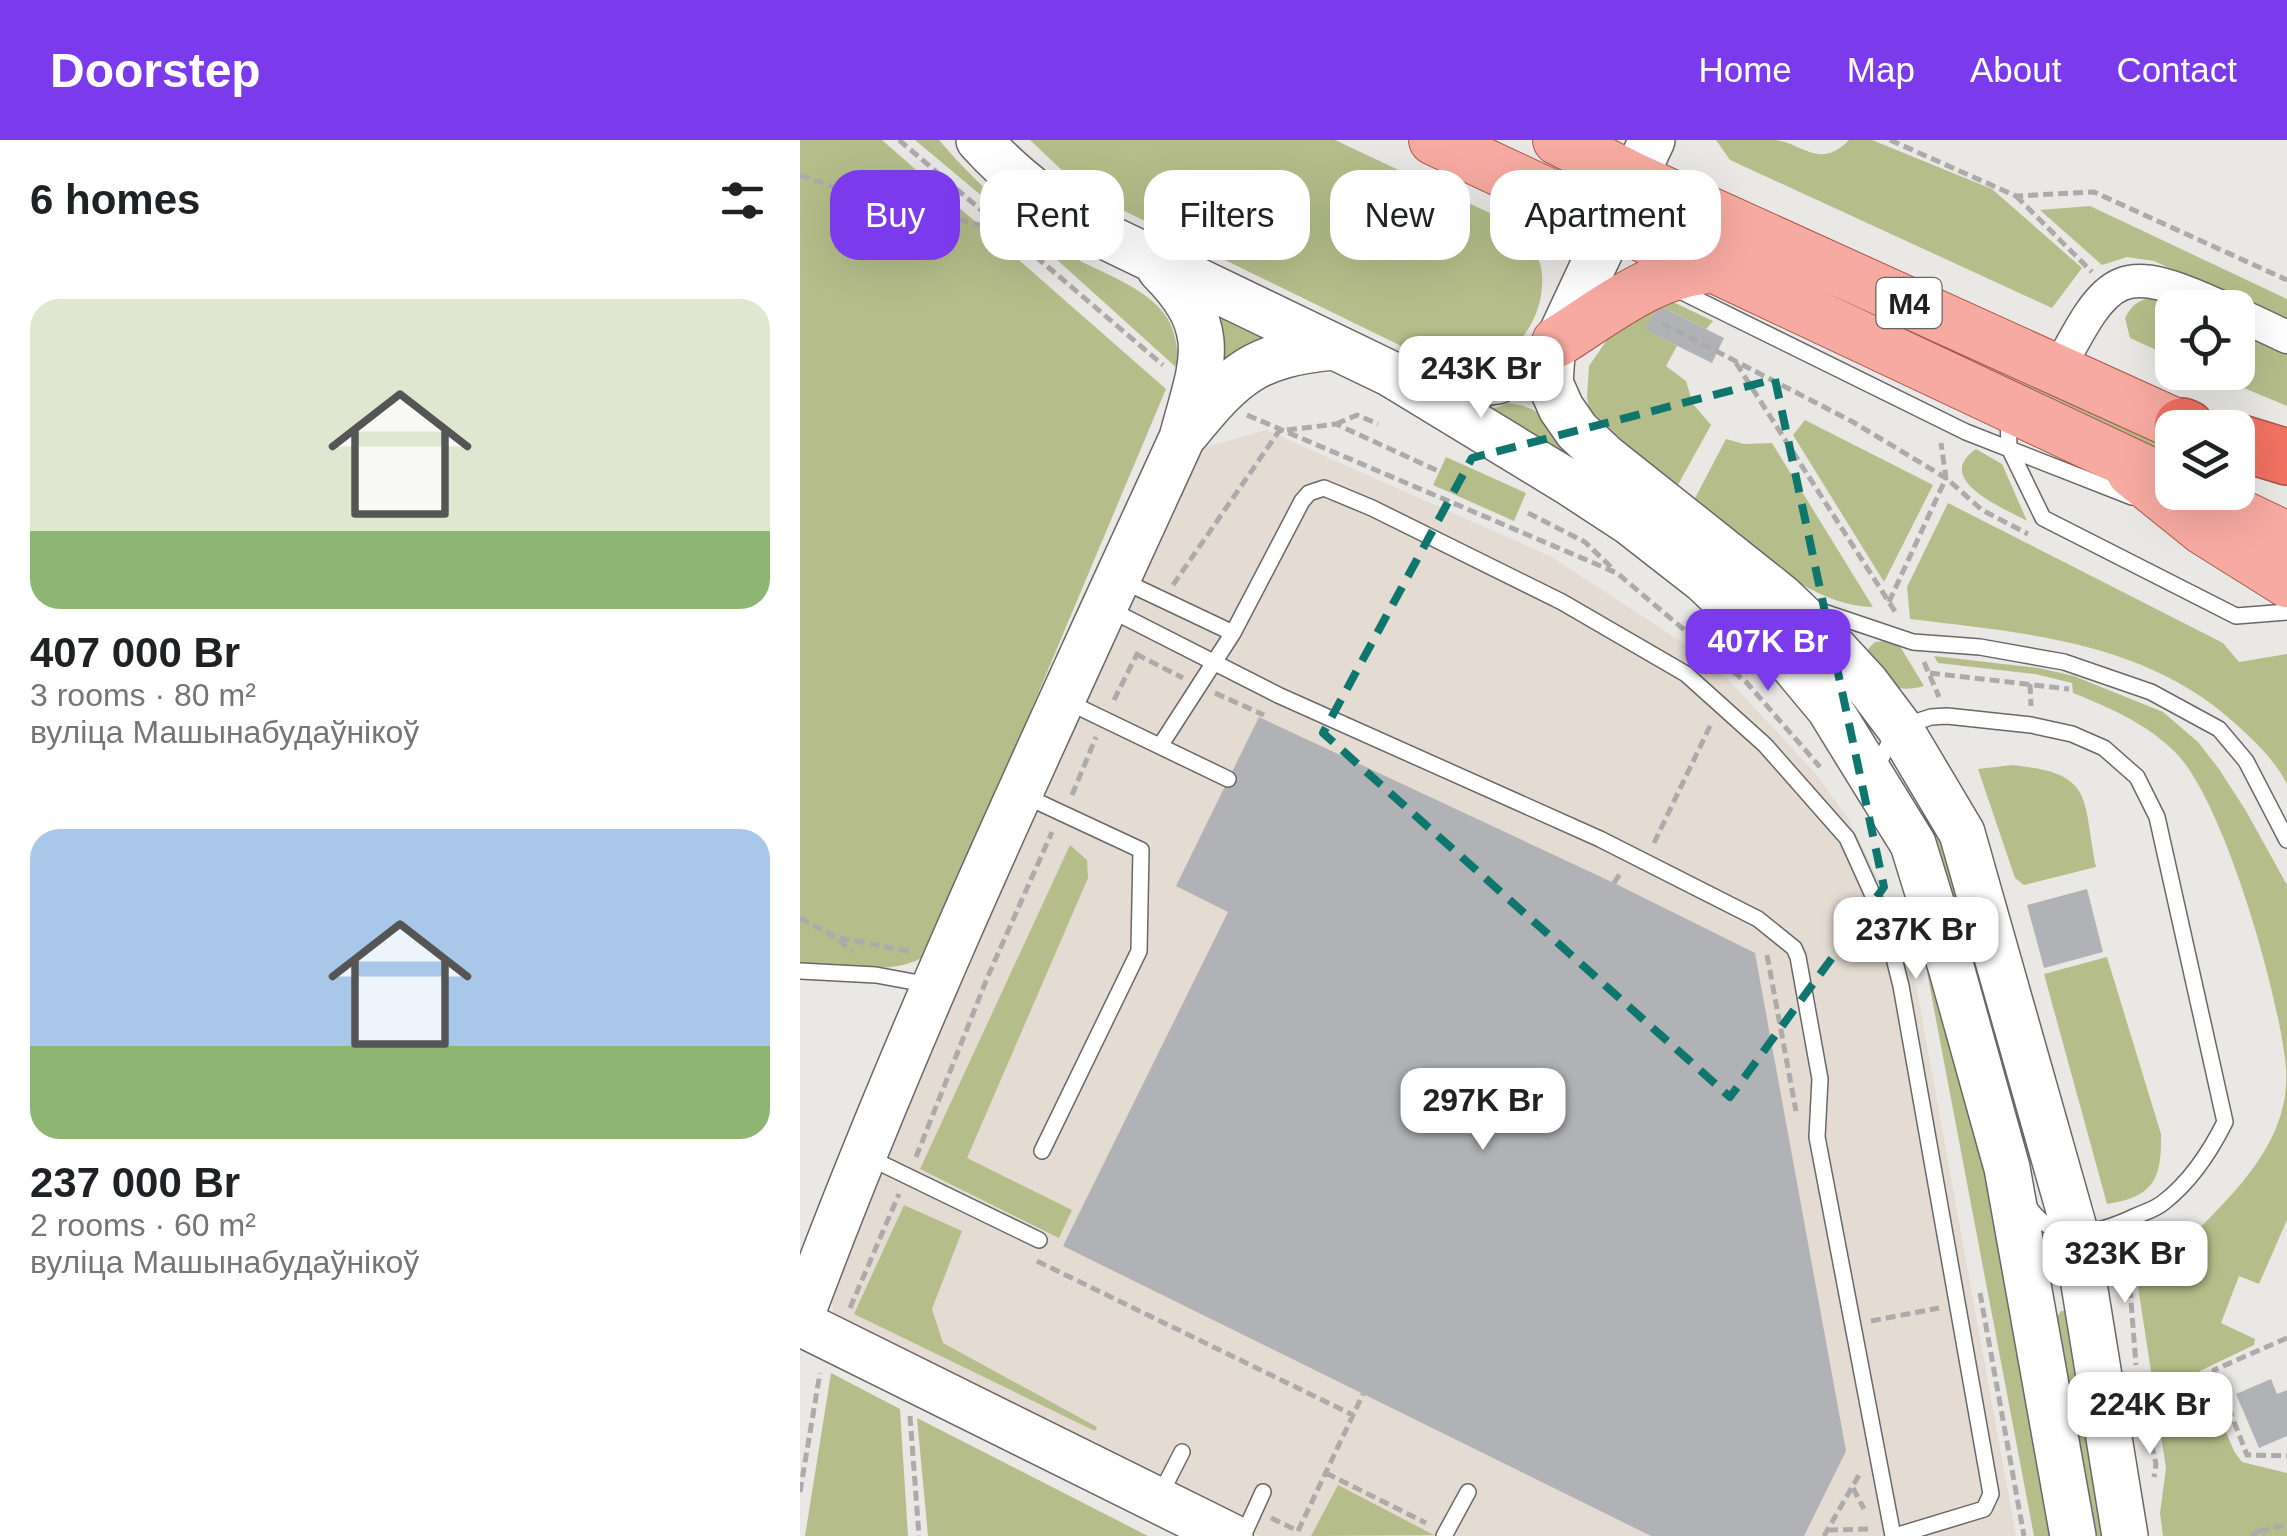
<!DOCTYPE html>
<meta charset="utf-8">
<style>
:root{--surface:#fff;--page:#f2f2f2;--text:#202124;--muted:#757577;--accent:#7c3aed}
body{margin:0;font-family:Helvetica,sans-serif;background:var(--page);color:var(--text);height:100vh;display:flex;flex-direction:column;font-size:38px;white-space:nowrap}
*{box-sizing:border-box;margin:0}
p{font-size:32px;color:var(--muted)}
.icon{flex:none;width:55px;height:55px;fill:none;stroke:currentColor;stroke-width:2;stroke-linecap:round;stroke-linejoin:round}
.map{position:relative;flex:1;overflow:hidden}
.panel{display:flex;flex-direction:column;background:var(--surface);width:800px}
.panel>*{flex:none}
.banner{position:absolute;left:30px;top:30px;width:950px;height:90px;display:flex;gap:20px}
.tools{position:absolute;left:1355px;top:150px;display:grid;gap:20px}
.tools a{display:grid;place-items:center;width:100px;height:100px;border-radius:20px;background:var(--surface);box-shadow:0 10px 40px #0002;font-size:50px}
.price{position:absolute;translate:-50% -85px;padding:0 22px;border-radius:20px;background:#fff;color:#222;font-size:32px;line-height:65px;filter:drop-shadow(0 2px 5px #0008)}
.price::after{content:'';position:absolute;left:50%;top:60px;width:30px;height:22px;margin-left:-15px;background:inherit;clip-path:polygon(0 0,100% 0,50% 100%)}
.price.on{background:var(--accent);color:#fff}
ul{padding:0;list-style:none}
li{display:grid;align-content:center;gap:20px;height:530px;padding:0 30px}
li span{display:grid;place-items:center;height:310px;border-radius:30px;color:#555}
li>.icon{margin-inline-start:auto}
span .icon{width:180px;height:180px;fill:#fffc;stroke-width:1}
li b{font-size:42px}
h2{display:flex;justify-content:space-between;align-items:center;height:120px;padding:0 30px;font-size:42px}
.tag{padding:0 35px;border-radius:30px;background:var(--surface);box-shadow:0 10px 40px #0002;font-size:35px;line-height:90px}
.tag.on{background:var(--accent);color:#fff}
header{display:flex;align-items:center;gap:60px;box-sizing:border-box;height:140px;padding:0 50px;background:var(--accent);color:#fff}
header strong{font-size:48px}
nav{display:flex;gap:55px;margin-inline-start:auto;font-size:35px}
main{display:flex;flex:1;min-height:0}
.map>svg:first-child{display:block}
</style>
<header>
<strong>Doorstep</strong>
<nav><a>Home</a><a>Map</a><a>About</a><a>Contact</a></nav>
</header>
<main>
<section class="panel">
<h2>6 homes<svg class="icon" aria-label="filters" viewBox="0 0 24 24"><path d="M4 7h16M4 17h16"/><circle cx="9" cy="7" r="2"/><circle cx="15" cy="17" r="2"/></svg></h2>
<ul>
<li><span style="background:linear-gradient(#dfe7d0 75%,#8fb573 0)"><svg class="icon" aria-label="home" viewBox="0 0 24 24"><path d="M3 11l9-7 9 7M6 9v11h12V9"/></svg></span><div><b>407 000 Br</b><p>3 rooms · 80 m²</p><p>вуліца Машынабудаўнікоў</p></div></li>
<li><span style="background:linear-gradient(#a9c7e8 70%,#8fb573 0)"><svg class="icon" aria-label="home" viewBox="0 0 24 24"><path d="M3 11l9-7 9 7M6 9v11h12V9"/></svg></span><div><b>237 000 Br</b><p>2 rooms · 60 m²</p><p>вуліца Машынабудаўнікоў</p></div></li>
</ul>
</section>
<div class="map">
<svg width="1487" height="1396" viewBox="0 0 1487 1396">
<rect width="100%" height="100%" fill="#eae8e5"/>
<path fill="#e4dcd3" d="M466,290L750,416L911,521L1015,633L1049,680L1079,741L1117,850L1216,1396H459L33,1175L30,1127L251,635L403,308Z"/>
<path fill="#b5be8a" d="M0,0H82L366,249L129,813C100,837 36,826 0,824Z
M115,0H139C171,38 227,91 271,116C301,133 339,144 362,171C376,188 378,208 378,229L245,109Z
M230,0H535L711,83C725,97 741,114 742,135C745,174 719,214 683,227C670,232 645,223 630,220L306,62L269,37Z
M916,0C935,0 955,0 974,0C1002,2 1019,31 1049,0H1072L1192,49L1282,128L1252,168L930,20Z
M1290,66L1487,159V181L1354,121L1327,117L1302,125L1240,70Z
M912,98L1220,238L1372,311V319L985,139Z
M403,155L483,198L423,230Z
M1352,157L1385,167L1372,168V217L1330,198L1325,178C1332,165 1337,161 1352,157Z
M869,160L913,181L906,189L858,165L846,190L877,206L866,226L886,241L893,264L911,285L874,352L790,276L787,257L789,226L807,200L829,176Z
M1438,192L1487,214V266L1408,233L1438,232Z
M708,263C748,268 744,284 765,312C772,320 781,327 789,334L688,277L693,269Z
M1005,280L1133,345L1084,442L993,295Z
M926,299L944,304L972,303L1073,467C1010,467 941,400 892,364Z
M1176,309L1202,324L1227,381C1206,369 1131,340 1176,309Z
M646,317L726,353L714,381L633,345Z
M1148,363L1423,503L1439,522L1487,514V644C1475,621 1457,603 1438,586C1349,502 1226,493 1110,479L1107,447Z
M1084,501L1098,503L1124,546C1093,555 1077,541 1067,510L1075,502Z
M1134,516L1239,528L1274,536L1363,572L1398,602L1419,629L1446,671L1487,745V1080L1459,1144L1439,1136L1421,1183L1455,1199L1454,1205L1400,1231L1434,1311L1442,1322L1487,1333V1396H1363L1360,1373L1366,1328L1338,1147C1383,1101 1458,1043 1479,980C1485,963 1487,946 1486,928C1480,857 1425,665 1377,614C1349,585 1311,568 1273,553L1272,543L1235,534L1138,523Z
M1213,625C1295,634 1282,656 1296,727L1224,745L1215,738L1178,629Z
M1121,673L1125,674L1142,707L1211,930L1195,903L1117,675Z
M270,705L287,720L288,738L167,1018L272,1070L259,1098L120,1029Z
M1115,769L1169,951L1258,1396H1234Z
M1307,817L1361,994C1362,1040 1353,1057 1307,1064L1244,834Z
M104,1065L162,1091L132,1169L143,1203L297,1287L295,1291L54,1174Z
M1267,1170L1308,1396H1291L1254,1181L1261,1171Z
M31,1233L100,1269L108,1396H5Z
M117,1278L348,1396H128Z
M538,1345L634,1395L511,1396Z"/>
<path fill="#b1b2b5" d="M858,165L924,198L912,223L845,190Z
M459,577L814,743L955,813L1046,1311L1004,1396H851L263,1106L428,772L376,746Z
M1287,749L1303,812L1244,828L1227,765Z
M1471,1239L1477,1254L1487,1250V1296L1459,1308L1436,1254Z"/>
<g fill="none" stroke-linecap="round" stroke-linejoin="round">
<defs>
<path id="lane" d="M876,149L1166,292L1332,357
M1208,273L1209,308L1243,378L1436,476L1487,472
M319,439L433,493
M309,469L478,555L800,699L958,779L994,808L998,817L1020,939L1017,997L1093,1396
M1015,469L1113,502L1180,507L1264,522L1351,552L1419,589L1446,621L1487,700
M266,561L428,639
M360,606L433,493L502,361L509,353L524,348L572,368L762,462L886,534L965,605L1047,698L1085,782L1101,846L1191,1354L1184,1369L1095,1396
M1075,630L1097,588L1131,577L1147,576L1231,585L1272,594L1304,608L1337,637L1357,677L1425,982C1410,1012 1391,1041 1364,1062C1356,1069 1345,1072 1336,1076C1296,1095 1252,1107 1226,1062
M223,655L341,710L339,811L242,1011
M0,831L76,835L130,845
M70,1018L239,1100
M359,1357L382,1312
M443,1396L463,1352
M644,1396L668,1352"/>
<path id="street" d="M1438,174L1487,197
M1258,230C1309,133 1319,120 1423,168"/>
<path id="secondary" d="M179,0C212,37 249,65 292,90L591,234L770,343L831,383L904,440L989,520L1029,568L1113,704L1151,827L1207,1028L1273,1396
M852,0L752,214L750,243L761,268L777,291L805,317L981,457L1030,504L1066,543L1099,587L1162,693L1276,1095L1325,1396
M607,236L667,245L697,241L752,214
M387,292C436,232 455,215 533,207
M0,1179C112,878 249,589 382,298C402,223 421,190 360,129
M0,1183L430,1396"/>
<path id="primary" d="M634,0L813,84L915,128L1372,343
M758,0L836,39L1385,288
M757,202C805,172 856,129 915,128
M1332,332L1404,390L1487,442
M1403,357L1487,397"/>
<path id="highway" d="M1382,286L1387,288
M1438,302L1487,317"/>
</defs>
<use href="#lane" stroke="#6a6866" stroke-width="18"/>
<use href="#street" stroke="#6a6866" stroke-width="35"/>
<use href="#secondary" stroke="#6a6866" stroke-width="48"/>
<use href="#primary" stroke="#a9554b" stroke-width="52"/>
<use href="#highway" stroke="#a9554b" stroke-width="58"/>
<path stroke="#adaba9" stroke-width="5" stroke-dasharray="10 5" stroke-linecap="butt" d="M99,0L363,225
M1090,0L1216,56L1294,52L1487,140
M0,35L51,53L200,90
M1216,56L1292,132
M862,183L1053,282L1146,338L1182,370L1228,394
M936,223L1096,473
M447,275L817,433L947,543L1020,627
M536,284L557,275L578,284
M728,373L785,402L812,428
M373,445L479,291L536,284L638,331
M1089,462L1146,338L1141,303
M336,514L383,538
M1124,522L1139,557
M1130,533L1269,549
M1230,544L1231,566
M415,553L464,575
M314,560L338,512
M272,655L296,597
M854,703L912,582
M814,743L821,732
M0,778L37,798L52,812
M40,798L113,812
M967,815L996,971
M116,1017L188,836L252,692
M237,1121L553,1275
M1330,1148L1336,1225
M1180,1153L1224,1396
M50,1168L99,1054
M1071,1181L1139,1168
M1487,1198L1414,1230L1447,1315L1487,1316
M1345,1275L1356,1324L1354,1337
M110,1276L119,1396
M526,1333L626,1383
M1053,1348L1064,1369
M0,1352L20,1233
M471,1378L498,1391L563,1254
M1028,1390L1070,1389
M1459,1391L1487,1385
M1024,1396L1059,1335
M1451,1396L1459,1391L1464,1396"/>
<use href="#lane" stroke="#fff" stroke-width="15"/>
<use href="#street" stroke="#fff" stroke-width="32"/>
<use href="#secondary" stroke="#fff" stroke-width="45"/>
<use href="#primary" stroke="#f7aaa1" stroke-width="50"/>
<use href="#highway" stroke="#f27162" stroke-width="55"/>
</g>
<path fill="none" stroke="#0f766e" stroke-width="8" stroke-dasharray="20 12" stroke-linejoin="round" d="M975,239L1084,747L930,957L523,593L672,318Z"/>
<g text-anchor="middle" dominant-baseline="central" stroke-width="8" stroke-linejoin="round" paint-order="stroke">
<rect fill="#fff" stroke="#646463" stroke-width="2.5" x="1076.5" y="138" width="65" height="50" rx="8"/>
<g font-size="30" font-weight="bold" fill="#222120">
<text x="1109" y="163">М4</text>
</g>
</g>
</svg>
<div class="tools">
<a><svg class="icon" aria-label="locate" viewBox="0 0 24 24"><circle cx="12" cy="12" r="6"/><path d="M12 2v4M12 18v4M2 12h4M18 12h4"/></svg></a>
<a><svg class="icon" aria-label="layers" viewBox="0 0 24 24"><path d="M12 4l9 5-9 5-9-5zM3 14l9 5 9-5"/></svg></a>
</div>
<b class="price" style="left:681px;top:281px">243K Br</b>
<b class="price on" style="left:968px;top:554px">407K Br</b>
<b class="price" style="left:1116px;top:842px">237K Br</b>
<b class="price" style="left:683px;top:1013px">297K Br</b>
<b class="price" style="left:1325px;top:1166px">323K Br</b>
<b class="price" style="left:1350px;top:1317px">224K Br</b>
<div class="banner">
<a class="tag on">Buy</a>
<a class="tag">Rent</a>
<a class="tag">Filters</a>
<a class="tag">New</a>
<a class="tag">Apartment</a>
</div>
</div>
</main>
